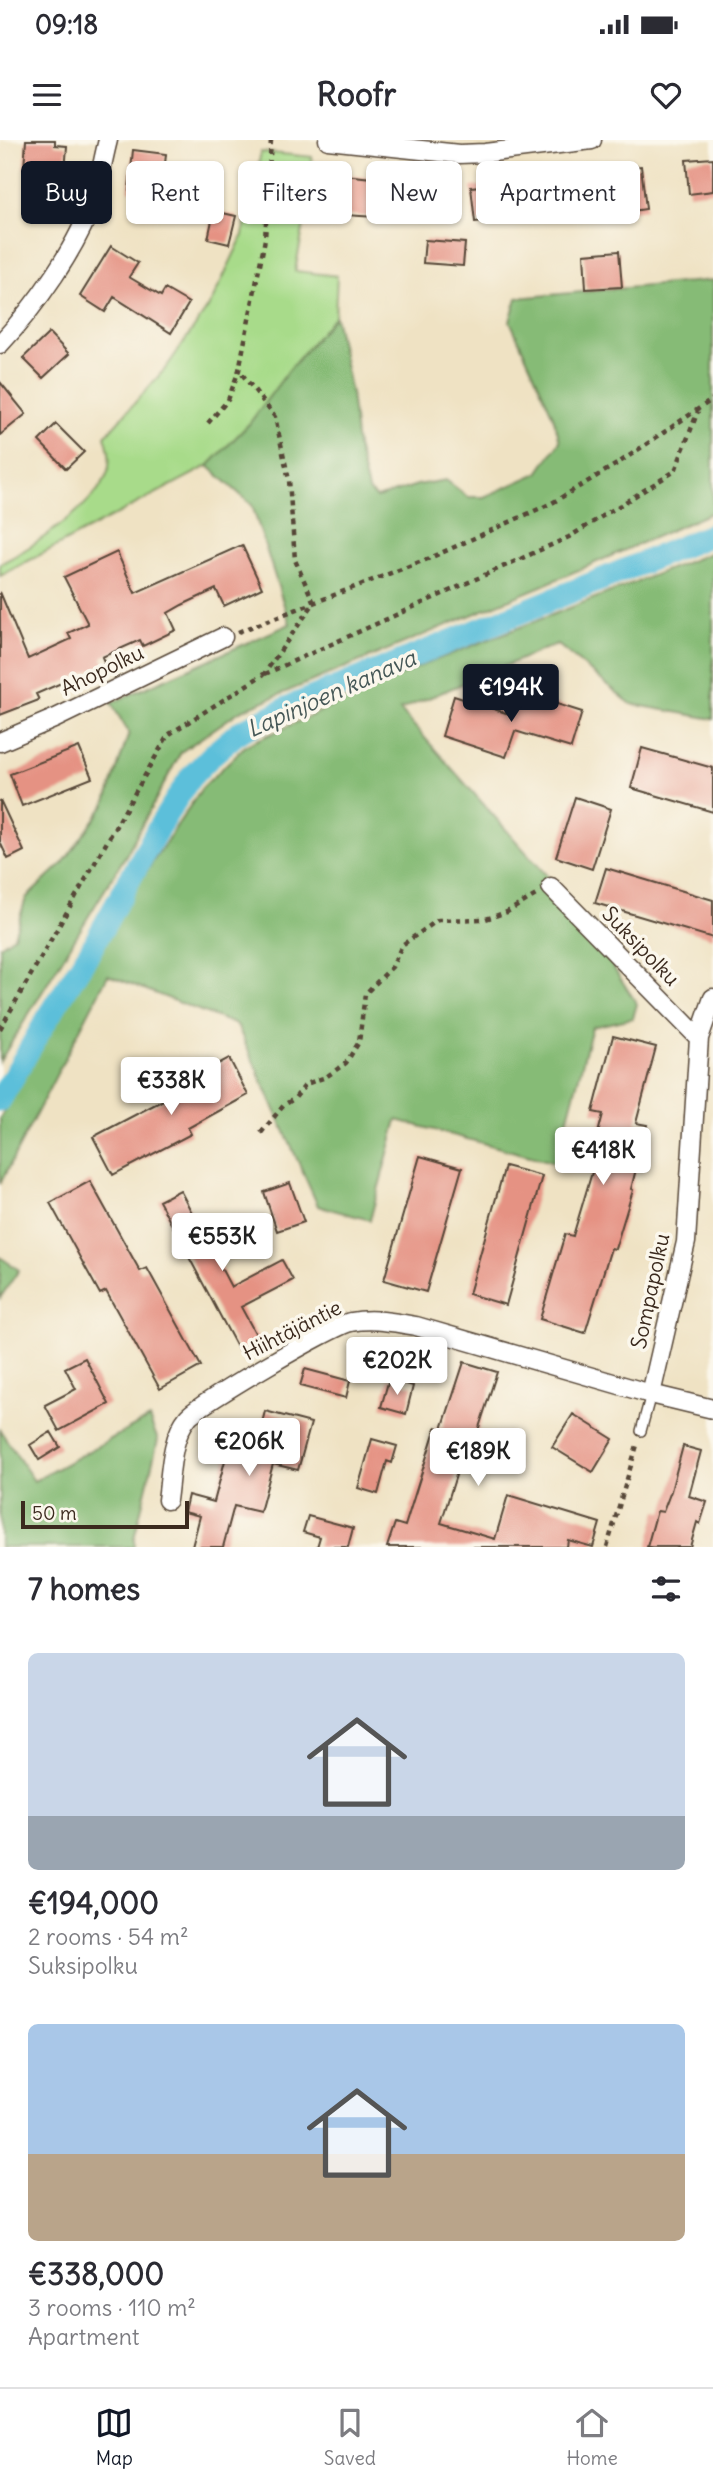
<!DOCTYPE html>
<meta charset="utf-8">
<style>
:root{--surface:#fff;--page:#f2f2f3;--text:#2b2b33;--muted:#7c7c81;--line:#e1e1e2;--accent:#111827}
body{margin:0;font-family:Delius,sans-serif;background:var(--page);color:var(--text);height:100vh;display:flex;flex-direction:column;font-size:26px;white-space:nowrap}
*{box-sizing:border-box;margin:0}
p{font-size:23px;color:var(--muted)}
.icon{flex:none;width:38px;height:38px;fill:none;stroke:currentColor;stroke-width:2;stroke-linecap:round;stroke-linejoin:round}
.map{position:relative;height:1407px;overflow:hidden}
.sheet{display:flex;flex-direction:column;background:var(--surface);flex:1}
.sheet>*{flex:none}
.top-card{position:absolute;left:21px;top:21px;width:672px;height:63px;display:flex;gap:14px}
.scale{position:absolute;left:21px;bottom:18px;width:168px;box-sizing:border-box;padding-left:7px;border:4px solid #3b2a1e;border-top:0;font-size:19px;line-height:24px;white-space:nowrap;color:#3b2a1e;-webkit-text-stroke:5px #fbf7ec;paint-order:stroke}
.price{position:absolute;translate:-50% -60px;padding:0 16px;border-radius:7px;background:#fff;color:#222;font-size:23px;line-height:46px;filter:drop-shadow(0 2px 4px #0008)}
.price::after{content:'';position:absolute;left:50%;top:42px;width:21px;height:16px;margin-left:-10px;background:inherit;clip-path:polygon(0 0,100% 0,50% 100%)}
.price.selected{background:var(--accent);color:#fff}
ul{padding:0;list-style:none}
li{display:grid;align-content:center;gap:14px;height:371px;padding:0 28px}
li span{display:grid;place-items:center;height:217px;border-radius:10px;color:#555}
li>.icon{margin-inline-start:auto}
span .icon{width:126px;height:126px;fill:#fffc;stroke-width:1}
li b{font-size:30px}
h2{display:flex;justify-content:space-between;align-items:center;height:84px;padding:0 28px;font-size:30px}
.tag{padding:0 24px;border-radius:10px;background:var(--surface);box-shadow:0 2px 5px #0004;font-size:24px;line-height:63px}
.tag.selected{background:var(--accent);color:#fff}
.status{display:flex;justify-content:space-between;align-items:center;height:49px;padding:0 35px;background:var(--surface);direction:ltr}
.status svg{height:19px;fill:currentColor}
header{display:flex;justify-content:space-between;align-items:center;height:91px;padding:0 28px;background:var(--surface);font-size:32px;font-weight:700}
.dock{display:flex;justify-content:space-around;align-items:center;height:98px;border-top:2px solid var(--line);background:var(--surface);font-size:19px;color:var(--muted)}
.dock a{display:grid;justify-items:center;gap:4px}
.dock .selected{color:var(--accent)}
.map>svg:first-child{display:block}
</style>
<div class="status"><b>09:18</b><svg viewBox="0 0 49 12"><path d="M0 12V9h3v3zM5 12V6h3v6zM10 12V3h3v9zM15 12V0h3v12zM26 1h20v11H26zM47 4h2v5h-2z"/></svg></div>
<header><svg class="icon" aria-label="menu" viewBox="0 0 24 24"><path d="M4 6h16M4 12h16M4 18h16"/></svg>Roofr<svg class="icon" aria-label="heart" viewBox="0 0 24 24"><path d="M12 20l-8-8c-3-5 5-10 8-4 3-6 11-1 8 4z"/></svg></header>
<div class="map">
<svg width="713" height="1407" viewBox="0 0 713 1407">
<rect width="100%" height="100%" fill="#fbf7ec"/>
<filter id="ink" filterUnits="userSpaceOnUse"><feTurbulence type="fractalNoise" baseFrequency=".0143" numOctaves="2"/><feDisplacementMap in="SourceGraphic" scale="14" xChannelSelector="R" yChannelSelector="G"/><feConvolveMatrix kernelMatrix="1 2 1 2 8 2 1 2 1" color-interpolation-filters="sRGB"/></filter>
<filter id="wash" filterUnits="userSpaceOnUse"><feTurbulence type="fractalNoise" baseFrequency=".00686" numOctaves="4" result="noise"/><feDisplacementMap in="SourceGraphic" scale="28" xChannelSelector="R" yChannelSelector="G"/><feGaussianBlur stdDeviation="1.57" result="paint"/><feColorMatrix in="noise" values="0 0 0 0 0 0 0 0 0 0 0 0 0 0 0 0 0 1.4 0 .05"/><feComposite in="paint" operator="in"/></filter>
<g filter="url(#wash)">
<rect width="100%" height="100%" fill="#efe2c3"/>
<path fill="#a8db8a" stroke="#728254" stroke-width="2" d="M261,12L312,17L306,74L295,131L337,136L335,176L289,230L249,284L208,326L0,436V424C28,410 97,364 107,334C112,322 109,308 105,296L166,228L211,163L243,95Z"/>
<path fill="#86bb76" stroke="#60724a" stroke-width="2" d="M713,140V372L539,447L240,571L181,612L126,715L0,921V806L14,796L26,758L63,723L105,665L129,593L111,563L290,484L252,365L208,326L249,284L289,230L335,176L351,253L357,306L368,350L377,358L417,345L446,340L468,357H484L538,333L560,301L553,276L510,181L517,158Z
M713,412V579L631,564L557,504L400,570L572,764L637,864L633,878L592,887L556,1023L397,980L370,1080L318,1066L237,885L108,835L0,1044V978L134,750L202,648L246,605L423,525Z
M0,1117L19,1130L0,1158Z
M149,1278L158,1300L134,1399V1407H0V1290L34,1341Z"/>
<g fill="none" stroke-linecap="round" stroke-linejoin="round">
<path stroke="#5cbfda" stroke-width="23" d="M0,960L44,884L90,811L160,685L190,638L212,615L239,592L289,567L713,394"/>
</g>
<g id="blocks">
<path fill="#e59283" d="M26,0H55V5L67,6L65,32L24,29Z
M133,10L166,14L162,53L129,50Z
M713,18V51L689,54L686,20Z
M641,26L646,69L625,72L624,65L608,67L604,30Z
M335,34L436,45L432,80L389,75V78L332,74Z
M565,38L568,73L475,82L471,47Z
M214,71L236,76L229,104L208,99Z
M425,100L465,103L463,126L423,123Z
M111,106L138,123L129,137L161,156L165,149L189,163L171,193L114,157L105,172L80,156Z
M619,111L622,147L586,149L584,114Z
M49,193L69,214L43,238L23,218Z
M0,242L26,274L0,295Z
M56,284L84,312L66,329L39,301Z
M242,405L262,448L224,466L216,449L182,465L168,473L176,490L143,506L140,500L102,517L105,524L36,554L39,560L0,575V452L28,519L71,499L68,493L88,484L64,437L117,412L135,453Z
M519,552L582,572L571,608L515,591L506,617L442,596L454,556L512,575Z
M79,607L92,638L22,666L10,634Z
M642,608L713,628V672L631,648Z
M575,657L611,669L592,729L556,717Z
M0,660L24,711L8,719L0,702Z
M606,728L713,760V798L595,763Z
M613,896L656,907L636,983L647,985L631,1049L633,1050L615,1109L611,1108L585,1193L540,1179L565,1094L573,1096L593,1029L589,1028L603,974L593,972Z
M229,918L248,955L188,988L191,994L113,1035L93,997L171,956L168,951Z
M420,1016L462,1028L426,1152L384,1140Z
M505,1026L542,1036L506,1165L469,1154Z
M90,1041L140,1131L147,1128L201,1226L160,1249L106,1151L100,1154L50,1063Z
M290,1043L304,1082L277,1091L264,1052Z
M180,1050L231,1147L282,1120L293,1140L241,1167L259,1200L239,1211L159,1061Z
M85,1218L109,1264L59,1291L45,1265L76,1249L65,1228Z
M464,1222L497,1232L475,1300L468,1297L441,1383L495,1399L508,1355L600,1383L593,1407L568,1400L567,1407H387L395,1383L405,1386L436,1287L442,1289Z
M305,1229L350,1241L346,1258L300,1246Z
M389,1239L413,1246L406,1274L381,1267Z
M265,1271L311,1283L298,1330L273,1324L260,1372L234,1366L223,1407H192L200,1376L184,1372L188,1355L214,1362L227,1313L253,1320Z
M573,1274L613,1299L593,1332L552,1307Z
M51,1292L60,1307L39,1320L30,1305Z
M372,1299L397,1306L392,1323L387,1321L378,1354L358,1348Z
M683,1306L701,1311L689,1356L707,1362L700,1384L697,1382L690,1407H647L657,1371L663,1372L671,1351Z
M308,1376L353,1388L348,1407H317L320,1397L303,1392Z"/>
</g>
</g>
<g filter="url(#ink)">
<use href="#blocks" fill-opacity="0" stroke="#564637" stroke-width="2"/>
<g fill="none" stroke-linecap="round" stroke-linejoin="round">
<defs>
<path id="lane" d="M641,1291L651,1254"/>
<path id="street" d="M328,0L459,14L485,13L592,0
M0,204C35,167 78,107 94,58C100,39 103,19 108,0
M0,602L56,578L223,497
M551,747L699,898
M651,1254L686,1102L699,898L713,858
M167,1360C171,1333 170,1299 188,1277C199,1264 335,1184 351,1182C373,1178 394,1182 416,1186L651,1254L713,1269"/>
</defs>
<use href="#lane" stroke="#564637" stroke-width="12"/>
<use href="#street" stroke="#564637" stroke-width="21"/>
<path stroke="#564637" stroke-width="4.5" stroke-dasharray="5 5" stroke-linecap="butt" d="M208,283L228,260L239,230L265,99L271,0
M238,492L430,418L552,363L620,322L713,259
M265,534L569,397L675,331L698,271
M0,889L168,595L264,534L314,463L295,420L289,340L275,277L239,230
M261,993L284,965L295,958L306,944L326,937L346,923L359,902L365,854L392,827L402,805L438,780L486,779L507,772L536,755
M607,1407L637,1305"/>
<use href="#lane" stroke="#fff" stroke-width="9"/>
<use href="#street" stroke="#fff" stroke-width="18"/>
</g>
</g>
<g text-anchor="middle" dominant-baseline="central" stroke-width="7" stroke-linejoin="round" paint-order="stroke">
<g font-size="21" fill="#3b2a1e" stroke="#fbf7ec">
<text transform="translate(102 530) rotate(-26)">Ahopolku</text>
<text transform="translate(641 806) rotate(46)">Suksipolku</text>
<text transform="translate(650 1151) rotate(-78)">Sompapolku</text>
<text transform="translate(292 1190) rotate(-27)">Hiihtäjäntie</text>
</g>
<g font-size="23" font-style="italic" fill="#455756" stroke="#fbf7ec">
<text transform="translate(331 553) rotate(-24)">Lapinjoen kanava</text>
</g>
</g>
</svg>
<div class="scale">50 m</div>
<b class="price selected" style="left:511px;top:584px">€194K</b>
<b class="price" style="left:171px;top:977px">€338K</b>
<b class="price" style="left:603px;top:1047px">€418K</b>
<b class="price" style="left:222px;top:1133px">€553K</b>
<b class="price" style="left:397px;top:1257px">€202K</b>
<b class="price" style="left:249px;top:1338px">€206K</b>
<b class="price" style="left:478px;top:1348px">€189K</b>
<div class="top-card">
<a class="tag selected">Buy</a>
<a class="tag">Rent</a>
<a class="tag">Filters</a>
<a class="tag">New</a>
<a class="tag">Apartment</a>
</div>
</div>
<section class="sheet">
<h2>7 homes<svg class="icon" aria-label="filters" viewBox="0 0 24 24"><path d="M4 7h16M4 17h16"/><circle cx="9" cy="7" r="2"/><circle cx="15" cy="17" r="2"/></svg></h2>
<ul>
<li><span style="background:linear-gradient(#c9d6e8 75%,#9aa5b1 0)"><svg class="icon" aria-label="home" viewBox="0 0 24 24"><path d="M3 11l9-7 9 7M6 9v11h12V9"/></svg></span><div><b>€194,000</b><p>2 rooms · 54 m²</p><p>Suksipolku</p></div></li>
<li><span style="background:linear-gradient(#a9c7e8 60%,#b9a48a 0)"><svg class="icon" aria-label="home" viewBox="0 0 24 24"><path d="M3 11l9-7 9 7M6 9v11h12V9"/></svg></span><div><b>€338,000</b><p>3 rooms · 110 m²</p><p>Apartment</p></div></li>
</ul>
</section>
<nav class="dock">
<a class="selected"><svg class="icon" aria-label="map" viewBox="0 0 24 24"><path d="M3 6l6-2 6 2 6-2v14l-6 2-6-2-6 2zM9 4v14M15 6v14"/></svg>Map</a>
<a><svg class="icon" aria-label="saved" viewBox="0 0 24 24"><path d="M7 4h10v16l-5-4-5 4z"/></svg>Saved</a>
<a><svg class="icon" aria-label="home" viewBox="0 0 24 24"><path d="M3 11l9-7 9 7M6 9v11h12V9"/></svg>Home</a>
</nav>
